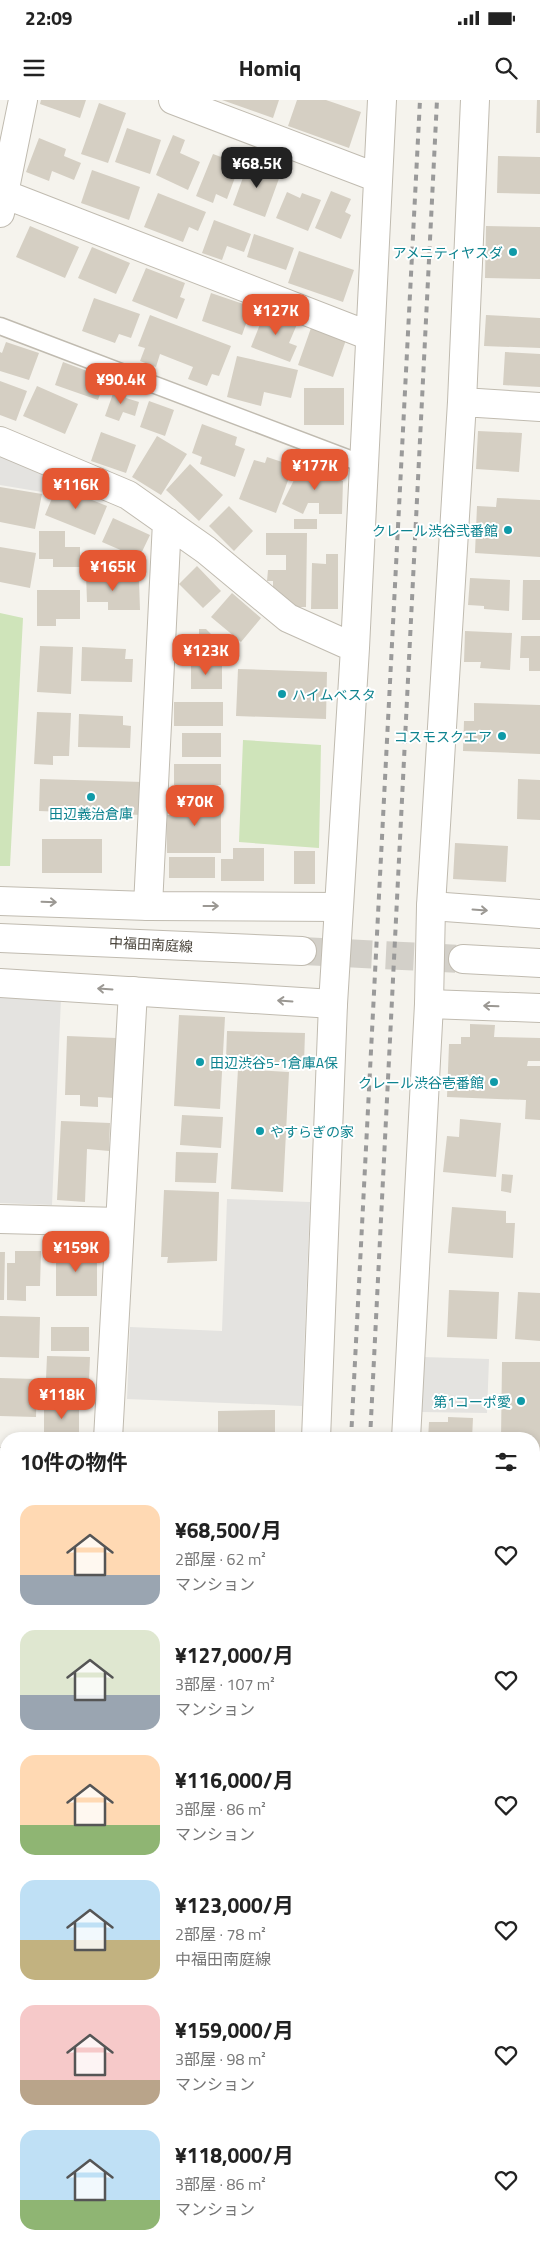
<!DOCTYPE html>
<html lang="ja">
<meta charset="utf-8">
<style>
:root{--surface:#fff;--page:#f6f6f6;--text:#222;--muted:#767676;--accent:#e55833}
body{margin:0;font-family:"Titillium Web","Noto Sans JP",sans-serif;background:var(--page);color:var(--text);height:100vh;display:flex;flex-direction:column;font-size:19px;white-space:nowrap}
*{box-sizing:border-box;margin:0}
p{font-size:16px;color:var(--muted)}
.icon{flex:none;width:28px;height:28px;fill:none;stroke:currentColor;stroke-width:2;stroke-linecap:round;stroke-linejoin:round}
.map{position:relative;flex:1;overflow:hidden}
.details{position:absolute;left:0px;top:1332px;width:540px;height:821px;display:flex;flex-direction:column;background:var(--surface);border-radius:20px 20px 0 0;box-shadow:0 2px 8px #0003}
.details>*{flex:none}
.price{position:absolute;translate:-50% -42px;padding:0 11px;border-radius:10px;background:var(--accent);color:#fff;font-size:16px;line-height:32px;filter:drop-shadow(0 1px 2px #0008)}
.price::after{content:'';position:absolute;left:50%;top:30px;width:15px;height:11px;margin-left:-8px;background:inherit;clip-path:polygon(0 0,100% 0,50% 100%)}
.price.on{background:#222;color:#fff}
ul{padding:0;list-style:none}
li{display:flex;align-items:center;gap:15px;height:125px;padding:0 20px}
li span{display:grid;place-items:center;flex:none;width:140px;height:100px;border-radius:15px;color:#555}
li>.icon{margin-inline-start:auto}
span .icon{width:60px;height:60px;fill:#fffc;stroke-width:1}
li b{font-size:21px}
h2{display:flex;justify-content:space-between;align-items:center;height:60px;padding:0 20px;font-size:21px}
.status{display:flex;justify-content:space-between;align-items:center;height:35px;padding:0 25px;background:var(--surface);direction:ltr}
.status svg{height:14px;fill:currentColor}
header{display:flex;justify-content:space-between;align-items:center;height:65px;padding:0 20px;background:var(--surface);font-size:22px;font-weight:700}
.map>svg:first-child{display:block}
</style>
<div class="status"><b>22:09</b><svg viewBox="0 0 49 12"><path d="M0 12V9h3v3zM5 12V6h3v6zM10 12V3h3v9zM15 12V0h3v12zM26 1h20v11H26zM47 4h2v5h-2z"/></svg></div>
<header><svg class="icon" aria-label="menu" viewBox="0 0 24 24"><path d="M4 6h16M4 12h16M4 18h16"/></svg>Homiq<svg class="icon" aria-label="search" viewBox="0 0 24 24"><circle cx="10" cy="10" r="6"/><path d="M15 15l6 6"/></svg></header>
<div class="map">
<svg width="540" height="2153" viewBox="0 0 540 2153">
<rect width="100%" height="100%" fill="#f5f3ed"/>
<path fill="#cfe4ba" d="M0,513L23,518L10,766H0Z
M243,640L321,645L319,748L239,742Z"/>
<path fill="#e4e3e0" d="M0,354L49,375L42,392L0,385Z
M0,897L61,899L52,1105L0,1103Z
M227,1099L310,1102L302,1306L127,1299L130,1227L222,1231Z
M422,1257L489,1259L487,1313L421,1312Z
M534,1537L540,1538V1776L534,1789Z
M380,2148L451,2149L450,2153H380Z"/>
<path fill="#d5cfc3" d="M41,0H86L80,18L40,4Z
M222,0H279L273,18Z
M297,0H326L361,12L349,48L288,26Z
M537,0H540V33H536Z
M99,3L126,13L108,63L81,54Z
M127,28L161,40L150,74L115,62Z
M173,35L185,40L180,53L200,62L188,90L156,75Z
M39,38L66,49L64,56L81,63L74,80L52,71L49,81L26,72Z
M213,54L240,64L227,99L216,94L213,103L196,96Z
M498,56L540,57V94L497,93Z
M249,61L281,73L265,117L233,105Z
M92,70L140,87L129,120L81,103Z
M331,91L351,99L345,112L351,115L341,139L315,128Z
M287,92L300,98L302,93L321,100L308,131L276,118Z
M158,93L206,112L198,131L189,127L183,142L144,127Z
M214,120L251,134L244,152L227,146L222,160L202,153Z
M30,126L79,147L65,178L16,157Z
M486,126L540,127V179L485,178Z
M254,134L294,148L286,170L247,157Z
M92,147L130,163L116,194L78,178Z
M299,151L354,170L343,202L288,183Z
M146,168L185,183L180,197L185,199L177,219L132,201Z
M211,193L252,207L242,235L202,221Z
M94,198L140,214L131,238L119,234L115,243L82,231Z
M266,209L298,222L289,243L297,246L290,262L251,247Z
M150,215L231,246L219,276L212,274L207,286L188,279L193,267L160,254L156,267L140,261L145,248L138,246Z
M486,215L540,218V248L484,246Z
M311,228L346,240L333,277L298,265Z
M6,242L39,253L29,280L0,271V252L2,253Z
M505,252L540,254V287L503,285Z
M237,256L298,270L291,298L264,292L261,306L227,297Z
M63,262L106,278L98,300L55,285Z
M0,281L27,291L16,321L0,315Z
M37,286L78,304L65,334L23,316Z
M115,288L127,292L126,298L139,302L135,316L123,312L119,321L105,316Z
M304,288H344V325H304Z
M149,301L174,310L165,336L140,327Z
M202,324L237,337L235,345L245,349L235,377L200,364L202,357L192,353Z
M478,331L522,333L519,372L476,369Z
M101,332L136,345L126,373L91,361Z
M157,336L187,354L161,395L132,377Z
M267,357L285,363L282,372L290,375L276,413L239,399L254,360L265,363Z
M303,362L343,381L342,414H319V403H308L303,414L282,404Z
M190,364L223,395L199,421L166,390Z
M57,386L107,406L95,435L45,415Z
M0,387L42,394L35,429L0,422Z
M497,398L540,400V457L475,453L477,406L496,407Z
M229,406L253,431L234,451L209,426Z
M113,418L150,435L139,458L102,442Z
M294,419H317V429H294Z
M39,431H65V447H80V467H53V459H39Z
M266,433H307L306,507H294L273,488V481H267L268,470H286V455H266Z
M0,447L36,453L30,488L0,482Z
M326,454H338V509H311L312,463L326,464Z
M197,466L221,491L203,508L179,484Z
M111,473V481L139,480L140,510H108V502H87L86,474Z
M470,478L510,480L509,511L484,509V506L468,505Z
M523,480H540V520H522Z
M37,490H80V519H56V526H37Z
M232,493L261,518L241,542L211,517Z
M199,529H206L220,543V551L185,550V539L199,540Z
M465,531L512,533L510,570L480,568L481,562H464Z
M521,536H540V571H529V558H520Z
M40,546L73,547L71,594L37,592Z
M82,547L126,549L125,559H133L132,582L81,581Z
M191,563H222V589H191Z
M238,569L327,572L326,619L236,616Z
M174,602H223V626H174Z
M474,603L540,605V654L463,651L464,621H474Z
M37,612L71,613L69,656H53V665L34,664Z
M79,614L123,616V625L131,626L130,648L78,647Z
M182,633H221V657H182Z
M174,664H221V685H174Z
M40,679L143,682L142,715L39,711Z
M518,679L540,680V720L517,719Z
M178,698H221V753H167L166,715H178Z
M42,739H102V773H42Z
M455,743L508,746L506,782L453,779Z
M233,748H264V781H221V759H233Z
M294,751H315V784H294Z
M169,757H215V778H169Z
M179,915L225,917L220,1009L174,1006Z
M470,924L495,925L494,937L540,938V961H528L527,966H540V1020L525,1019L526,1000L447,997L449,944H461V937H470Z
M227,931L305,933L304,963L226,960Z
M67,936L116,938L114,998L98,997V1007L80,1006V995H65Z
M238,969L289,972L283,1092L231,1089Z
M182,1015L223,1017L221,1048L180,1045Z
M460,1019L501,1023L496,1077L443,1072L447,1036L459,1037Z
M61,1021L110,1023L109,1051L87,1049L85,1102L57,1100Z
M176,1052L218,1053L216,1083L175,1082Z
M502,1074L513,1075L511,1093L501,1091Z
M164,1090L219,1092L217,1161L167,1163L168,1157H161Z
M452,1107L506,1111V1123H515L513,1158L448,1153Z
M56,1150L97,1151V1196H56Z
M15,1151H41L40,1186H26V1201L7,1200V1163H15Z
M0,1152H5L4,1200H0Z
M449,1190L499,1192L497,1239L447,1237Z
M518,1192L540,1193V1241L515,1239Z
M0,1216L40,1217L39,1258L0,1257Z
M51,1227H89V1251H51Z
M47,1256L90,1257L89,1280L46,1279Z
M502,1262H540V1363H534V1339H501Z
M0,1278L37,1279L36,1317L0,1316Z
M79,1305V1334H44V1306Z
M275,1310V1339H218V1311Z
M448,1317L473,1318L472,1339H428L429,1322H448Z
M534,1372H540V1414H534Z
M0,1425H6V1456H2V1461H0Z
M0,1512H6V1549H0Z
M1,1556H6V1594H1Z
M1,1678H6V1711H1Z
M0,1875H3V1933H0Z
M0,2059H6V2099H0Z
M0,2114H6V2148H37V2150H0Z
M107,2148H250V2153H107Z"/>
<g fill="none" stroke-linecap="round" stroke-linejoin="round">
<path stroke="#d3d0c9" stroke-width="28" stroke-dasharray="28 14" stroke-linecap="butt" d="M302,851L463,859"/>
<defs>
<path id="service" d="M0,226L363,364"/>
<path id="minor" d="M173,0L378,78
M4,94L370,236
M0,113L23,0
M462,302L540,307
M0,341L128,395L206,450L288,518L355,548
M148,806L167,422
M0,1119L120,1122
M108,1339L133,891
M316,1339L333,904L355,548L382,0
M406,1339L429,904L431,806L462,302L475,0
M0,1362H6
M534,1461H540
M0,1490L6,1491
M0,1618H6
M534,1805H540
M0,1808H6
M65,2153L66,2148
M272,2153V2148
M365,2153V2148
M537,2153L540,2096"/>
<path id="tertiary" d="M0,801L148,806L338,807
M431,806L540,814
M0,838L302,851
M463,859L540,863
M0,883L333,904
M429,904L540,908"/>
</defs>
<use href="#service" stroke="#c0bbb0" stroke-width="19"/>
<use href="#minor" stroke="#c0bbb0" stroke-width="30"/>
<use href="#tertiary" stroke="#c0bbb0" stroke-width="30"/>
<use href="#service" stroke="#fff" stroke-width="16"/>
<use href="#minor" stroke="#fff" stroke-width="28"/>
<use href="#tertiary" stroke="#fff" stroke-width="28"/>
<path stroke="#9a9a9a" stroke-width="4" stroke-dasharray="6 6" stroke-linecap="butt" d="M351,1339L420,0
M370,1339L437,0
M310,2153V2148
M329,2153V2148"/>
</g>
<defs><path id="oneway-shaft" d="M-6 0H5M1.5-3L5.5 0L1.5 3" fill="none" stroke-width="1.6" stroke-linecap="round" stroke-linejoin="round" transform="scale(1.25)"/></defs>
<g stroke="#9b9893">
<use href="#oneway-shaft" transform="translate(49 802) rotate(2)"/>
<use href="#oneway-shaft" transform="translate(211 806)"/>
<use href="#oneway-shaft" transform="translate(480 810) rotate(4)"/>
<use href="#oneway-shaft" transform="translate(105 889) rotate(-176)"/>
<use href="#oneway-shaft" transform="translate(285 901) rotate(-176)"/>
<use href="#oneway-shaft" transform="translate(491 906) rotate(-178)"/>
</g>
<g fill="#0f9aa8" stroke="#fff" stroke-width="2">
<circle cx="513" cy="152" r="5"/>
<circle cx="508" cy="430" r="5"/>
<circle cx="282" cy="594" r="5"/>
<circle cx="502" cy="636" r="5"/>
<circle cx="91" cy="697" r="5"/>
<circle cx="200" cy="962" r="5"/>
<circle cx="494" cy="982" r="5"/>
<circle cx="260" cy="1031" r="5"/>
<circle cx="521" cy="1301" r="5"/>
</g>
<g text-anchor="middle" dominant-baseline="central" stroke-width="4" stroke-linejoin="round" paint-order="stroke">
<g font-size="14" fill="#0d838f" stroke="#fff" text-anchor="end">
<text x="503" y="152">アメニティヤスダ</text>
<text x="498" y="430">クレール渋谷弐番館</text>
<text x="292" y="594" text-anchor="start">ハイムベスタ</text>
<text x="492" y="636">コスモスクエア</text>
<text x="91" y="713" text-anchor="middle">田辺義治倉庫</text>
<text x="210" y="962" text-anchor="start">田辺渋谷5-1倉庫A保</text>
<text x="484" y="982">クレール渋谷壱番館</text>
<text x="270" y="1031" text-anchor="start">やすらぎの家</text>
<text x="511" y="1301">第1コーポ愛</text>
</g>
<g font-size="14" fill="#49443b" stroke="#fff">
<text transform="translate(151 844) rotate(3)">中福田南庭線</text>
</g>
</g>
</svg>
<b class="price on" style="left:257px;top:89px">¥68.5K</b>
<b class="price" style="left:276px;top:236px">¥127K</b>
<b class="price" style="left:121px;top:305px">¥90.4K</b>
<b class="price" style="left:315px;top:391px">¥177K</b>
<b class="price" style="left:76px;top:410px">¥116K</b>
<b class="price" style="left:113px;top:492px">¥165K</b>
<b class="price" style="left:206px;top:576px">¥123K</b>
<b class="price" style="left:195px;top:727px">¥70K</b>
<b class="price" style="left:76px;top:1173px">¥159K</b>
<b class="price" style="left:62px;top:1320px">¥118K</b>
<section class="details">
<h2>10件の物件<svg class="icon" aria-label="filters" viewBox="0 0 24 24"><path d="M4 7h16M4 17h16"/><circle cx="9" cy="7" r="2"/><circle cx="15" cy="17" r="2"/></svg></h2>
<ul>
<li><span style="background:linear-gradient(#ffd9b3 70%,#9aa5b1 0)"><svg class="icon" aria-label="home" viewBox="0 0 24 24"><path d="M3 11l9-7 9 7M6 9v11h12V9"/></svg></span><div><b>¥68,500/月</b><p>2部屋 · 62 m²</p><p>マンション</p></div><svg class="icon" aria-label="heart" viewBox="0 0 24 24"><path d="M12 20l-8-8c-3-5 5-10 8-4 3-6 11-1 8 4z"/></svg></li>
<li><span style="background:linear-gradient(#dfe7d0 65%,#9aa5b1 0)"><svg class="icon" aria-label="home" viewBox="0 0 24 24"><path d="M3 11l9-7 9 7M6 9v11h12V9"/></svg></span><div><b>¥127,000/月</b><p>3部屋 · 107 m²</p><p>マンション</p></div><svg class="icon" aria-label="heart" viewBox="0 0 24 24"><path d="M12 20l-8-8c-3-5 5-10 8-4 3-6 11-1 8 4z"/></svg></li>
<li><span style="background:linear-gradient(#ffd9b3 70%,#8fb573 0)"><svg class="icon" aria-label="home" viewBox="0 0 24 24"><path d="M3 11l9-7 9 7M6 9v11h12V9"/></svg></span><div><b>¥116,000/月</b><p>3部屋 · 86 m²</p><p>マンション</p></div><svg class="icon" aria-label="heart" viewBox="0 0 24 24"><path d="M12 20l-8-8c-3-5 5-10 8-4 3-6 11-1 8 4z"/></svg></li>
<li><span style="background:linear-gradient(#bfe0f5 60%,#c2b280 0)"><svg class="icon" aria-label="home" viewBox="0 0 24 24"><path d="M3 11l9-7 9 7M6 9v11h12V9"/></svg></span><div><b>¥123,000/月</b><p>2部屋 · 78 m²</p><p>中福田南庭線</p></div><svg class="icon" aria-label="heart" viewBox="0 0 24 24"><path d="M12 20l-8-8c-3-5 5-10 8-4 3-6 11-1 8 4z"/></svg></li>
<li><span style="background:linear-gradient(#f6c9c9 75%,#b9a48a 0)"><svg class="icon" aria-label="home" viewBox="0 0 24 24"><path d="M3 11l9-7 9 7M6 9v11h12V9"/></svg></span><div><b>¥159,000/月</b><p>3部屋 · 98 m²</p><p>マンション</p></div><svg class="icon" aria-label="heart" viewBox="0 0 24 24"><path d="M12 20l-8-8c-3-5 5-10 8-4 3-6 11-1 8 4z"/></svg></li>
<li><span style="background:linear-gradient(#bfe0f5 70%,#8fb573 0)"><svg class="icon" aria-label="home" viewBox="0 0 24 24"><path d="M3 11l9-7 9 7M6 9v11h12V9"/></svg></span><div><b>¥118,000/月</b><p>3部屋 · 86 m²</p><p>マンション</p></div><svg class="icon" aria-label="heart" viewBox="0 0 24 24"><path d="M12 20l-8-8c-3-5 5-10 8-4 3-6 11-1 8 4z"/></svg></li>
</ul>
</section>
</div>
